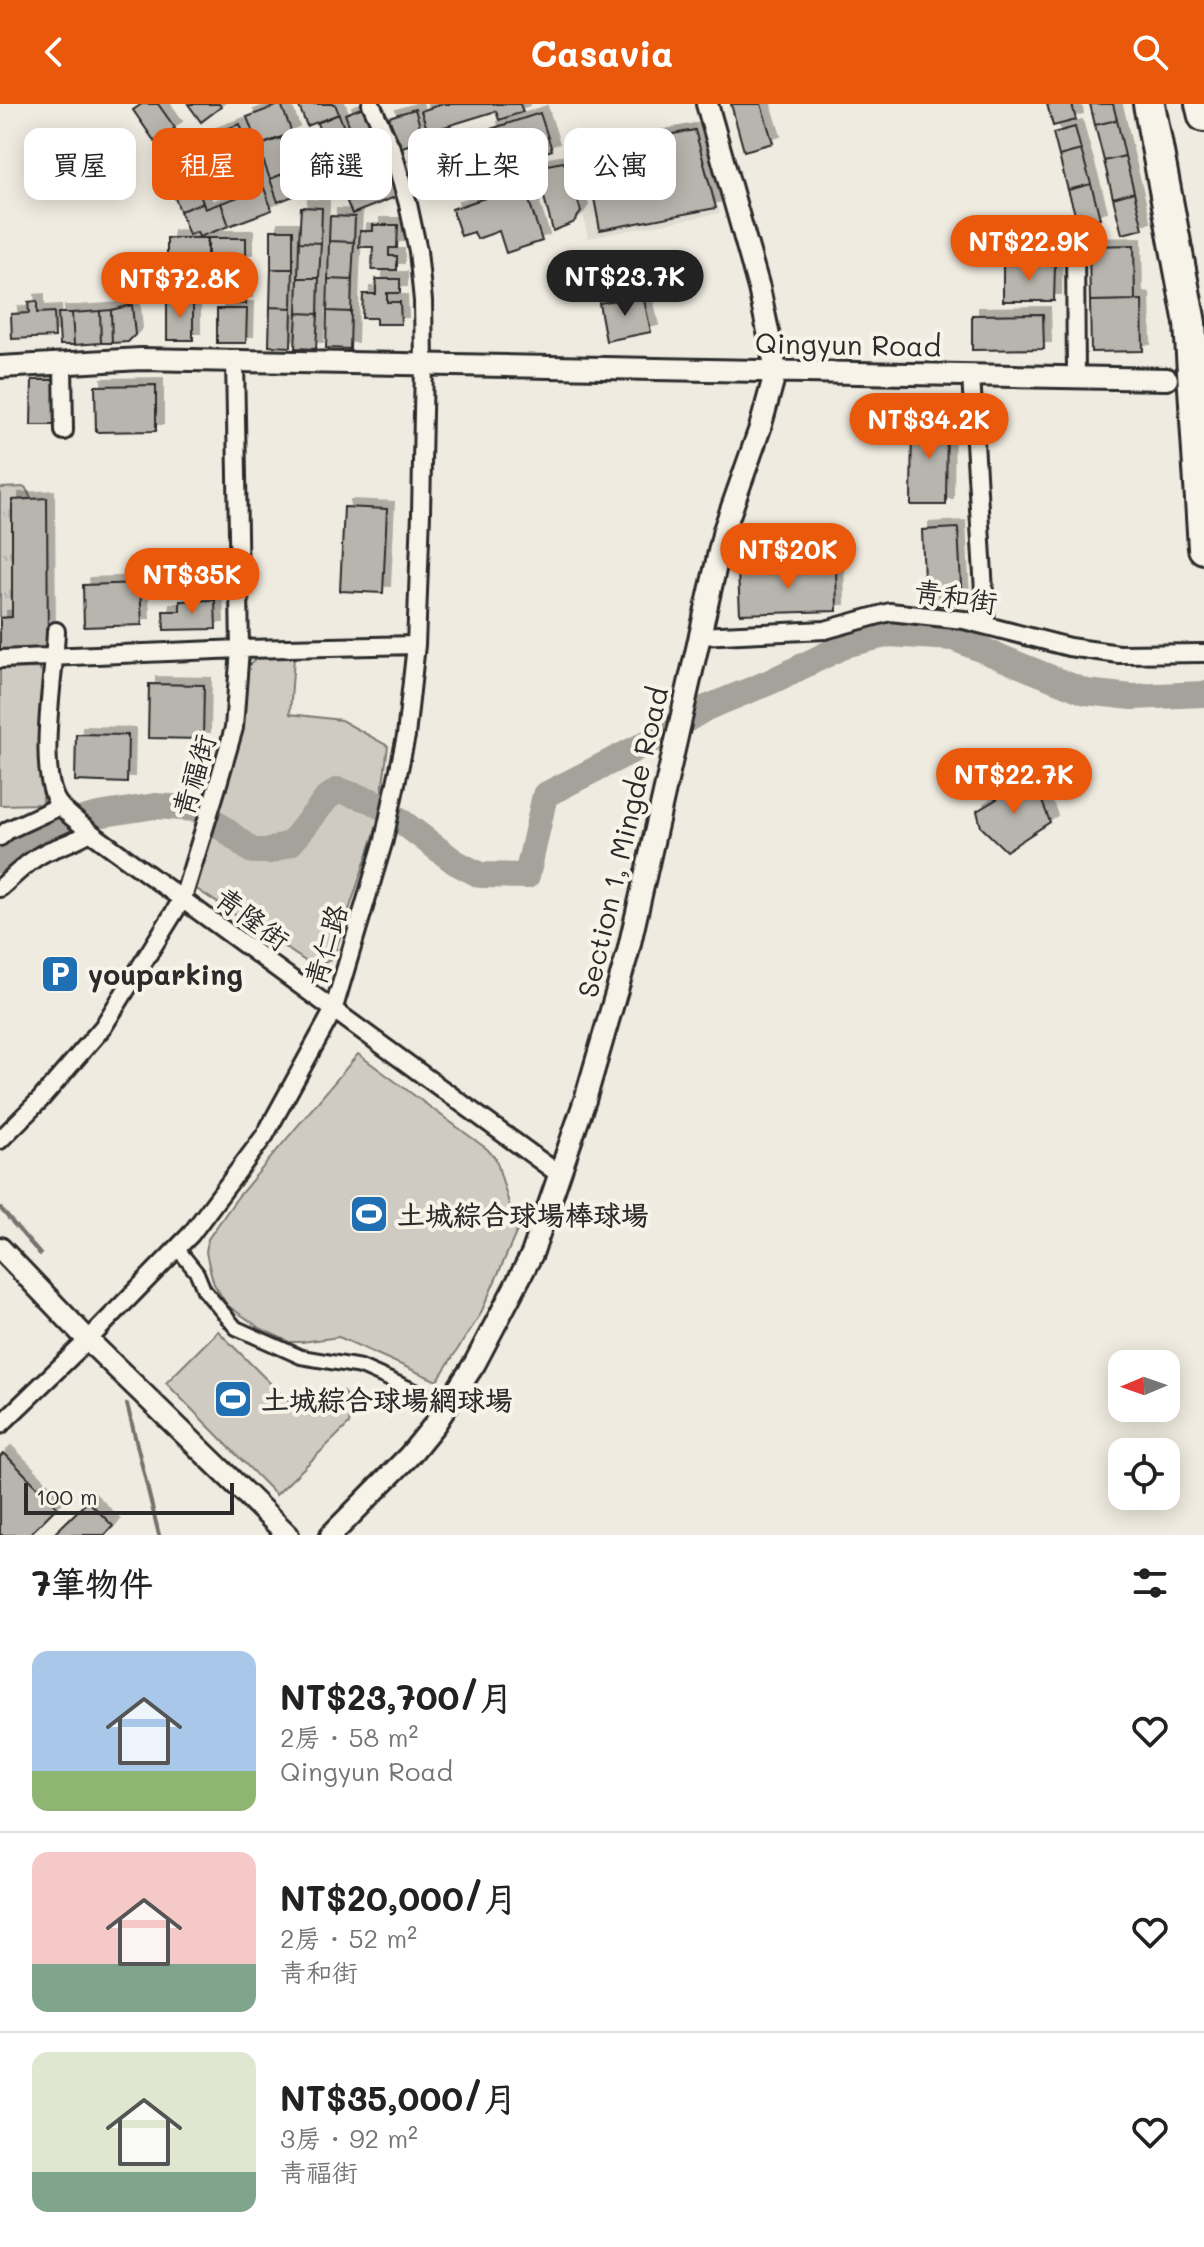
<!DOCTYPE html>
<html lang="zh-TW">
<meta charset="utf-8">
<style>
:root{--surface:#fff;--page:#f2f2f2;--text:#222;--muted:#767676;--line:#e0e0e0;--accent:#ea580c}
body{margin:0;font-family:Mali,"LXGW WenKai TC",sans-serif;background:var(--page);color:var(--text);height:100vh;display:flex;flex-direction:column;font-size:30px;white-space:nowrap}
*{box-sizing:border-box;margin:0}
p{font-size:26px;color:var(--muted)}
.icon{flex:none;width:44px;height:44px;fill:none;stroke:currentColor;stroke-width:2;stroke-linecap:round;stroke-linejoin:round}
.map{position:relative;height:1431px;overflow:hidden}
.side{display:flex;flex-direction:column;background:var(--surface);flex:1}
.side>*{flex:none}
.hud{position:absolute;left:24px;top:24px;width:800px;height:72px;display:flex;gap:16px}
.needle{width:52px;rotate:268deg}
.tools{position:absolute;left:1108px;top:1246px;display:grid;gap:16px}
.tools a{display:grid;place-items:center;width:72px;height:72px;border-radius:16px;background:var(--surface);box-shadow:0 4px 20px #0003;font-size:40px}
.scale{position:absolute;left:24px;bottom:20px;width:210px;box-sizing:border-box;padding-left:8px;border:4px solid #2b2b2b;border-top:0;font-size:22px;line-height:28px;white-space:nowrap;color:#2b2b2b;-webkit-text-stroke:6px #f7f3e8;paint-order:stroke}
.price{position:absolute;translate:-50% -68px;padding:0 18px;border-radius:28px;background:var(--accent);color:#fff;font-size:26px;line-height:52px;filter:drop-shadow(0 2px 4px #0008)}
.price::after{content:'';position:absolute;left:50%;top:48px;width:24px;height:18px;margin-left:-12px;background:inherit;clip-path:polygon(0 0,100% 0,50% 100%)}
.price.current{background:#222;color:#fff}
ul{padding:0;list-style:none}
li{display:flex;align-items:center;gap:24px;height:200px;padding:0 32px}
li+li{border-top:2px solid var(--line)}
li span{display:grid;place-items:center;flex:none;width:224px;height:160px;border-radius:16px;color:#555}
li>.icon{margin-inline-start:auto}
span .icon{width:96px;height:96px;fill:#fffc;stroke-width:1}
li b{font-size:34px}
h2{display:flex;justify-content:space-between;align-items:center;height:96px;padding:0 32px;font-size:34px}
.tag{padding:0 28px;border-radius:16px;background:var(--surface);box-shadow:0 4px 20px #0003;font-size:28px;line-height:72px}
.tag.current{background:var(--accent);color:#fff}
header{display:flex;justify-content:space-between;align-items:center;height:104px;padding:0 32px;background:var(--accent);color:#fff;font-size:36px;font-weight:700}
.map>svg:first-child{display:block}
</style>
<header><svg class="icon" aria-label="back" viewBox="0 0 24 24"><path d="M15 5l-7 7 7 7"/></svg>Casavia<svg class="icon" aria-label="search" viewBox="0 0 24 24"><circle cx="10" cy="10" r="6"/><path d="M15 15l6 6"/></svg></header>
<div class="map">
<svg width="1204" height="1431" viewBox="0 0 1204 1431">
<defs>
<pattern id="park-tufts" width="24" height="20" patternUnits="userSpaceOnUse" patternTransform="scale(2)"><rect width="24" height="20" fill="#cfcbc2"/><path d="M3 7l-1-3M5 7V3M7 7l1-3M15 17l-1-3M17 17v-4M19 17l1-3" fill="none" stroke="#b2aea7"/></pattern>
<filter id="shadow"><feDropShadow dx="7" dy="-7" stdDeviation="0" flood-color="#0004"/></filter>
</defs>
<rect width="100%" height="100%" fill="#efebe0"/>
<filter id="ink" filterUnits="userSpaceOnUse"><feTurbulence type="fractalNoise" baseFrequency=".0125" numOctaves="2"/><feDisplacementMap in="SourceGraphic" scale="16" xChannelSelector="R" yChannelSelector="G"/><feConvolveMatrix kernelMatrix="1 2 1 2 8 2 1 2 1" color-interpolation-filters="sRGB"/></filter>
<g filter="url(#ink)">
<path fill="#dedbd1" d="M694,18L720,109L588,134L572,55L606,105L584,52Z"/>
<path fill="#cfcbc2" stroke="#7d7b76" stroke-width="2" d="M257,553H294L290,610L341,616L388,642L378,719L333,854L316,864L195,784L196,775L243,568Z
M39,564L45,572L43,700L0,701V565Z
M358,950L487,1045L496,1055L517,1127L480,1211L437,1277L339,1233L302,1238H289L260,1224L227,1201L214,1180L210,1166L206,1148L208,1135L237,1094Z
M218,1227L301,1310C313,1295 322,1285 343,1287C350,1298 351,1307 349,1320L276,1391L166,1279Z"/>
<path fill="url(#park-tufts)" stroke="#7d7b76" stroke-width="2" d="M25,383L32,395L12,397V513L0,514V384Z"/>
<g fill="none" stroke-linecap="round" stroke-linejoin="round">
<path stroke="#74726e" stroke-width="4" d="M0,1104L40,1150
M127,1300L159,1431"/>
<path stroke="#a4a29a" stroke-width="26" d="M397,714L455,758L480,771L527,772L545,691L647,639L706,604L770,578L848,540L889,530L953,534L1086,588L1132,593L1204,590
M0,757L33,728L98,711L155,702L196,705L209,713L252,747H270L291,739L327,694L338,686L372,697L380,702"/>
</g>
<path fill="#b8b5ae" stroke="#2b2b2b" stroke-width="2" filter="url(#shadow)" d="M142,0H158L175,24L155,38L133,6Z
M188,0H219L221,3L201,18Z
M281,0L292,29L258,42L247,13Z
M298,0H335L339,10L307,22Z
M442,0H520L523,8L499,16L496,7L428,28L421,7Z
M731,0H761L773,39L744,47Z
M1047,0H1072L1076,16L1053,22Z
M1090,0H1113L1117,16L1095,21Z
M369,1L386,46L362,55L345,10Z
M415,5L424,36L399,44L389,13Z
M540,9L552,46L503,62L491,25Z
M339,10L351,44L329,52L317,19Z
M1117,16L1125,52L1104,57L1095,21Z
M240,20L251,49L217,62L206,32Z
M1075,23L1081,46L1059,52L1053,29Z
M695,26L716,104L600,126L585,46Z
M466,31L478,67L435,82L424,76L415,49Z
M281,34L293,66L270,75L258,42Z
M192,37L202,66L169,78L163,61L171,58L166,46Z
M351,44L360,67L322,81L314,58Z
M386,46L397,74L372,83L362,55Z
M1081,46L1091,80L1068,86L1059,52Z
M251,49L264,84L241,92L229,57Z
M1125,52L1134,88L1113,94L1104,57Z
M314,58L322,81L278,98L270,75Z
M563,58L569,64L581,108L573,119L553,127L536,63Z
M192,69L203,99L180,107L169,78Z
M397,74L403,90L352,110L345,93Z
M1091,80L1100,114L1078,120L1068,86Z
M524,81L542,137L506,149L499,127L477,135L474,128L461,132L452,105Z
M264,84L272,106L229,122L221,99Z
M1134,88L1143,125L1122,130L1113,94Z
M203,99L205,105L221,99L229,122L199,133L197,128L189,131L180,107Z
M301,103L322,104L321,139L299,138Z
M330,112L355,113L354,138L329,137Z
M373,121H398L397,144H389V152H397V166H372L373,143H359L360,127H373Z
M271,126H293V165H271Z
M167,134H207V157H193V164H167Z
M208,134H246V157H234L233,166H218V157L208,158Z
M329,137L354,138L352,176L328,175Z
M299,138L321,139L319,174H298Z
M1134,141L1135,196L1090,197L1089,142Z
M1003,160L1055,161L1054,197H1003Z
M167,164H193V197L167,196Z
M271,165H293L292,204L270,203Z
M218,168L246,169V200L217,199Z
M298,174H319L318,210L297,209Z
M328,175L352,176L351,208L327,207Z
M376,175H400V189H387V198H400L401,220H376V214H362L363,190H376Z
M643,191L651,228L606,237L599,199Z
M167,196L193,197V236H167Z
M1142,196L1143,247L1091,248L1090,197Z
M37,197V209L54,208L55,233L12,235L11,210L29,209L28,198Z
M132,201L135,231L128,238L112,239L111,206Z
M270,203L292,204L291,243L269,242Z
M217,205H247L246,239H217Z
M111,206L112,239H101L100,207Z
M100,207L101,239L74,241L72,209Z
M327,207L351,208L350,245L326,244Z
M58,209H72L74,241H60Z
M297,209L318,210L316,245L295,244Z
M1043,210L1044,245L972,246V211Z
M32,276H65V321H31Z
M156,281V327L96,328L95,282Z
M912,312L947,313L946,401H911Z
M47,394L48,548L0,549V514L12,513V396Z
M344,403L387,405L383,489L340,487Z
M958,424L962,500L925,502L922,426Z
M836,464L837,507L740,510L738,467Z
M140,479L142,521L84,523L83,481Z
M215,496L216,525L164,526L163,507H180V497Z
M149,580L204,581L203,635L148,634Z
M76,630L128,631L127,679L75,677Z
M1030,675L1038,687L1050,718L1006,747L981,723L977,707Z
M4,1349L57,1403L29,1431H0V1353Z
M88,1397L113,1422L105,1431H53Z"/>
<g fill="none" stroke-linecap="round" stroke-linejoin="round">
<defs>
<path id="pedestrian" d="M177,1144L197,1169L204,1186L236,1224L301,1253L361,1263L447,1301"/>
<path id="minor" d="M1073,133L1075,144L1076,272
M63,259L64,327
M971,271L986,521
M56,527C55,568 36,666 58,699C66,710 80,719 90,728L560,1071
M699,532L825,526L890,508L964,516L1069,543L1119,550L1204,549
M0,555L240,545L416,541
M0,733L8,726L60,702
M0,784C15,771 30,755 48,747C65,740 74,738 90,728
M0,1036L40,996L103,923L183,794L217,683L234,624L240,545L235,256
M0,1321L88,1236L191,1130L265,1031L333,907L384,736L406,632L416,541L421,409L424,260L423,197L418,147L408,100L393,48L371,0"/>
<path id="tertiary" d="M0,263L141,255L1167,275
M0,1144L88,1236L288,1431
M331,1431L409,1352L435,1320L475,1259L532,1150L585,996L628,848L724,426L760,324L776,266L759,184L707,0"/>
<path id="motorway" d="M1149,0L1190,219L1204,444
M1201,0L1204,12"/>
</defs>
<use href="#pedestrian" stroke="#2b2b2b" stroke-width="18"/>
<use href="#minor" stroke="#2b2b2b" stroke-width="22"/>
<use href="#tertiary" stroke="#2b2b2b" stroke-width="26"/>
<use href="#motorway" stroke="#2b2b2b" stroke-width="36"/>
<use href="#pedestrian" stroke="#f7f3e8" stroke-width="12"/>
<use href="#minor" stroke="#f7f3e8" stroke-width="16"/>
<use href="#tertiary" stroke="#f7f3e8" stroke-width="20"/>
<use href="#motorway" stroke="#f7f3e8" stroke-width="30"/>
</g>
</g>
<defs>
<symbol id="parking-square" viewBox="-11 -11 22 22"><rect x="-9" y="-9" width="18" height="18" rx="4" fill="#1f6fb2" stroke="#f7f3e8"/><path d="M-3.5-5.5H1a3.5 3.5 0 0 1 0 7H-1V5.5H-3.5ZM-1-3.4V-.6H.8a1.4 1.4 0 0 0 0-2.8Z" fill="#fff"/></symbol>
<symbol id="stadium-square" viewBox="-11 -11 22 22"><rect x="-9" y="-9" width="18" height="18" rx="4" fill="#1f6fb2" stroke="#f7f3e8"/><path d="M0-5a6.5 5 0 1 0 0 10a6.5 5 0 1 0 0-10ZM-3.5-1.8h7v3.6h-7Z" fill="#fff"/></symbol>
</defs>
<g fill-rule="evenodd">
<use href="#parking-square" x="38" y="848" width="44" height="44"/>
<use href="#stadium-square" x="347" y="1088" width="44" height="44"/>
<use href="#stadium-square" x="211" y="1273" width="44" height="44"/>
</g>
<g text-anchor="middle" dominant-baseline="central" stroke-width="8" stroke-linejoin="round" paint-order="stroke">
<g font-size="28" fill="#2b2b2b" stroke="#f7f3e8">
<text transform="translate(848 240) rotate(1)">Qingyun Road</text>
<text transform="translate(956 492) rotate(9)">青和街</text>
<text transform="translate(193 671) rotate(-73)">青福街</text>
<text transform="translate(622 738) rotate(-77)">Section 1, Mingde Road</text>
<text transform="translate(253 814) rotate(37)">青隆街</text>
<text transform="translate(325 841) rotate(-73)">青仁路</text>
</g>
<g font-size="28" font-weight="bold" fill="#2b2b2b" stroke="#f7f3e8" text-anchor="start">
<text x="88" y="870">youparking</text>
<text x="397" y="1110">土城綜合球場棒球場</text>
<text x="261" y="1295">土城綜合球場網球場</text>
</g>
</g>
</svg>
<div class="tools">
<a><svg class="needle" viewBox="-14 -14 28 28"><path d="M0-13l5 13h-10z" fill="#e53935"/><path d="M0 13l5-13h-10z" fill="#767676"/></svg></a>
<a><svg class="icon" aria-label="locate" viewBox="0 0 24 24"><circle cx="12" cy="12" r="6"/><path d="M12 2v4M12 18v4M2 12h4M18 12h4"/></svg></a>
</div>
<div class="scale">100 m</div>
<b class="price" style="left:1029px;top:179px">NT$22.9K</b>
<b class="price current" style="left:625px;top:214px">NT$23.7K</b>
<b class="price" style="left:180px;top:216px">NT$72.8K</b>
<b class="price" style="left:929px;top:357px">NT$34.2K</b>
<b class="price" style="left:788px;top:487px">NT$20K</b>
<b class="price" style="left:192px;top:512px">NT$35K</b>
<b class="price" style="left:1014px;top:712px">NT$22.7K</b>
<div class="hud">
<a class="tag">買屋</a>
<a class="tag current">租屋</a>
<a class="tag">篩選</a>
<a class="tag">新上架</a>
<a class="tag">公寓</a>
</div>
</div>
<section class="side">
<h2>7筆物件<svg class="icon" aria-label="filters" viewBox="0 0 24 24"><path d="M4 7h16M4 17h16"/><circle cx="9" cy="7" r="2"/><circle cx="15" cy="17" r="2"/></svg></h2>
<ul>
<li><span style="background:linear-gradient(#a9c7e8 75%,#8fb573 0)"><svg class="icon" aria-label="home" viewBox="0 0 24 24"><path d="M3 11l9-7 9 7M6 9v11h12V9"/></svg></span><div><b>NT$23,700/月</b><p>2房 · 58 m²</p><p>Qingyun Road</p></div><svg class="icon" aria-label="heart" viewBox="0 0 24 24"><path d="M12 20l-8-8c-3-5 5-10 8-4 3-6 11-1 8 4z"/></svg></li>
<li><span style="background:linear-gradient(#f6c9c9 70%,#7fa58c 0)"><svg class="icon" aria-label="home" viewBox="0 0 24 24"><path d="M3 11l9-7 9 7M6 9v11h12V9"/></svg></span><div><b>NT$20,000/月</b><p>2房 · 52 m²</p><p>青和街</p></div><svg class="icon" aria-label="heart" viewBox="0 0 24 24"><path d="M12 20l-8-8c-3-5 5-10 8-4 3-6 11-1 8 4z"/></svg></li>
<li><span style="background:linear-gradient(#dfe7d0 75%,#7fa58c 0)"><svg class="icon" aria-label="home" viewBox="0 0 24 24"><path d="M3 11l9-7 9 7M6 9v11h12V9"/></svg></span><div><b>NT$35,000/月</b><p>3房 · 92 m²</p><p>青福街</p></div><svg class="icon" aria-label="heart" viewBox="0 0 24 24"><path d="M12 20l-8-8c-3-5 5-10 8-4 3-6 11-1 8 4z"/></svg></li>
</ul>
</section>
